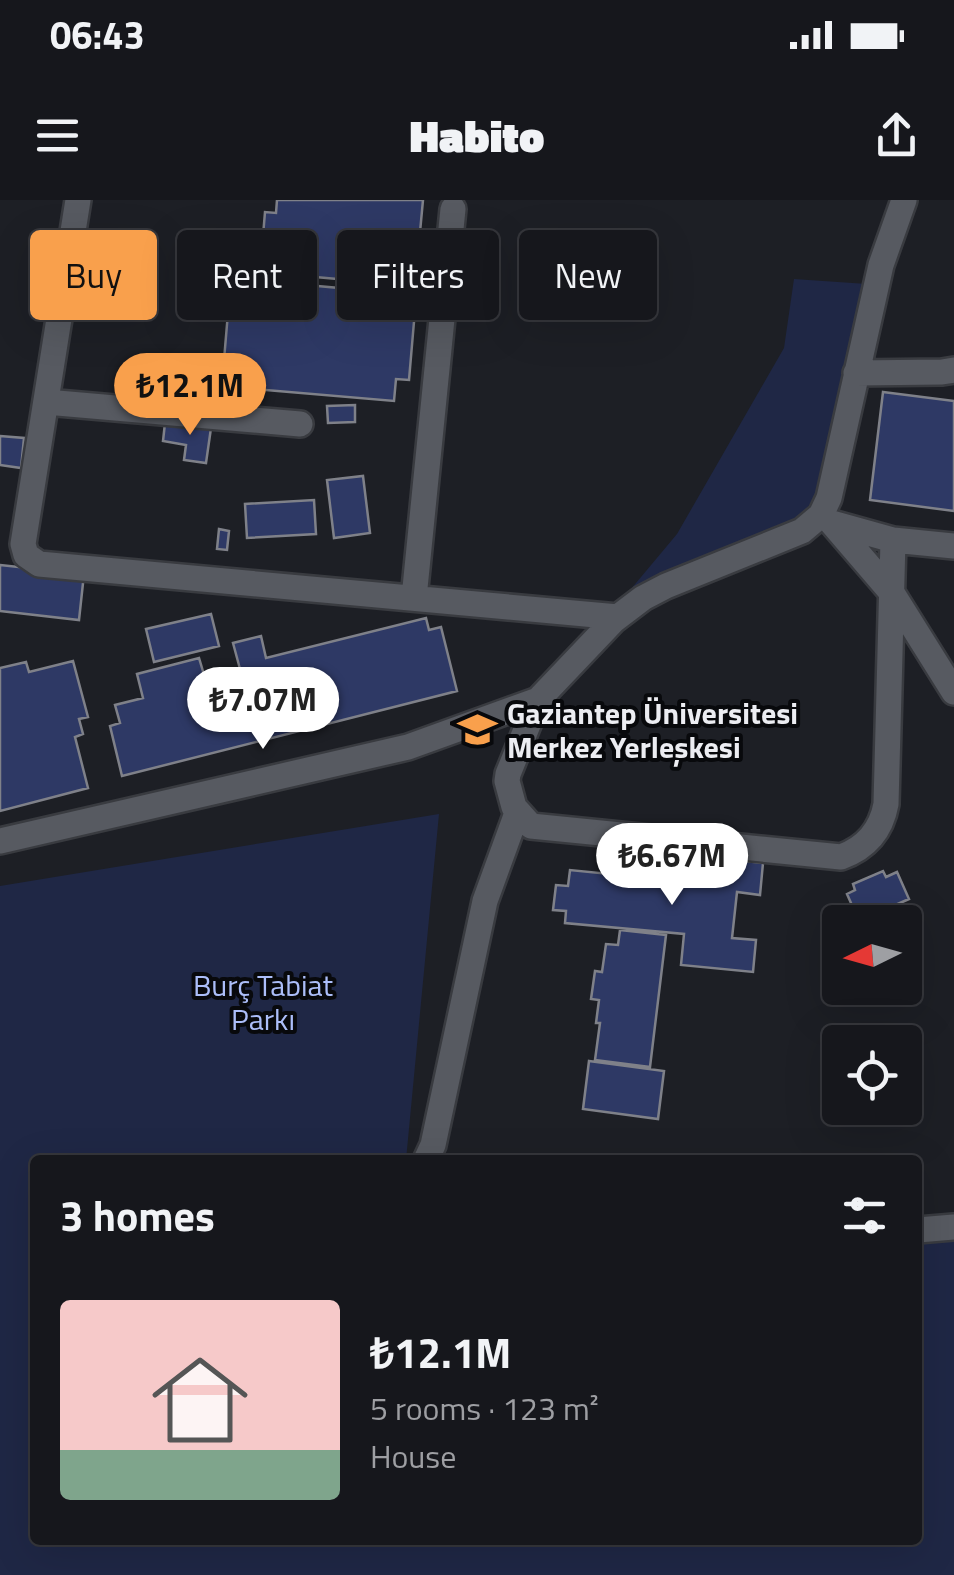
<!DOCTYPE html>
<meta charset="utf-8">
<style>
:root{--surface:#16171c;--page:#232429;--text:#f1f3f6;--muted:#9e9fa3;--line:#35363b;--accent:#f9a04c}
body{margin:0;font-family:"Titillium Web",sans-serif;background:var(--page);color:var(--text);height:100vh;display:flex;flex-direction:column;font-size:38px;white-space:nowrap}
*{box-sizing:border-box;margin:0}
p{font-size:32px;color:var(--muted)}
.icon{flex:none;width:55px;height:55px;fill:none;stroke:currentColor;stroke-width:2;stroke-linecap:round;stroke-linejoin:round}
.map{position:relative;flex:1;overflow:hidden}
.drawer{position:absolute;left:30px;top:955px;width:892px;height:390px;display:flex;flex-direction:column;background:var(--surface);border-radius:10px;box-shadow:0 10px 40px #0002,0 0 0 2px var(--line)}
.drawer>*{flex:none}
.top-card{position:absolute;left:30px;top:30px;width:895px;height:90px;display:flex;gap:20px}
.needle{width:65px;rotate:265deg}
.fabs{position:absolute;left:822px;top:705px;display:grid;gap:20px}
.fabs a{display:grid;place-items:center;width:100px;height:100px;border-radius:10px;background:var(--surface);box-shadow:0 10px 40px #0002,0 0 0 2px var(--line);font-size:50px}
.price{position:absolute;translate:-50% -85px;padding:0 22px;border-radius:35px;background:#fff;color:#222;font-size:32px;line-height:65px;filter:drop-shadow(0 2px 5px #0008)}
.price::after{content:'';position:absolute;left:50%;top:60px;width:30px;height:22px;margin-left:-15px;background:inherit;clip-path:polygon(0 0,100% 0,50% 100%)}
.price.active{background:var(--accent);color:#111}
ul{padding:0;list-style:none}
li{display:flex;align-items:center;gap:30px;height:250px;padding:0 30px}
li span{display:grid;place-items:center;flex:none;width:280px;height:200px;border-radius:10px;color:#555}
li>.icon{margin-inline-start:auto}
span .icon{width:120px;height:120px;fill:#fffc;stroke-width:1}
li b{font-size:42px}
h2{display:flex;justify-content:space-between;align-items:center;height:120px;padding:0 30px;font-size:42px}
.pill{padding:0 35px;border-radius:10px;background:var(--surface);box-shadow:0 10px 40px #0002,0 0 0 2px var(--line);font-size:35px;line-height:90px}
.pill.active{background:var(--accent);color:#111}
.status{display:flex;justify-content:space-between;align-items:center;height:70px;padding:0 50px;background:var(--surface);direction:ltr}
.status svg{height:28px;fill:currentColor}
header{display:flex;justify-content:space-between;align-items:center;height:130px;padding:0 30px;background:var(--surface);font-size:45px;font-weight:800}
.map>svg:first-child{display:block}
</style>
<div class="status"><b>06:43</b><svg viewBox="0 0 49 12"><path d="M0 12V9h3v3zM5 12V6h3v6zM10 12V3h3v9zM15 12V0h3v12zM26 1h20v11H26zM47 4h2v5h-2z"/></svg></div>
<header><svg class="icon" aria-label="menu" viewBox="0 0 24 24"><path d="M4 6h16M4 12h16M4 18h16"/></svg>Habito<svg class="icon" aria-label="share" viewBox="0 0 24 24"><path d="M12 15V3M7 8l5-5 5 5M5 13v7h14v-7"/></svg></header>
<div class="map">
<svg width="954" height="1375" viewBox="0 0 954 1375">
<rect width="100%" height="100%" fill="#1d1f25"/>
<path fill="#1f2745" d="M794,79L867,84L819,290C810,308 798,319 781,329L631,389L677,334L784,148Z
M439,614L406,960H35V1340H918V1034L954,1029V1375H0V686Z"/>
<path fill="#2e3965" stroke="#7f8189" stroke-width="2.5" d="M277,0H423L415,86L260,72L265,12L276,13Z
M251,80L405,94L404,109L415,110L409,180L396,179L394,201L232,187L235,161L224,160L230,89L250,91Z
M883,192L954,201V311L870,300Z
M355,205V222L328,223L327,206Z
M212,221L206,263L184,260L186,245L163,241L165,223Z
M0,236L24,238L21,268L0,265Z
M363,276L370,333L334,338L327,280Z
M314,300L316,334L247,338L245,304Z
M219,329L229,331L227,350L217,349Z
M0,365L84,374L79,420L0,411Z
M211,414L219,446L154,462L146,429Z
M426,418L429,430L441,427L457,491L122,576L110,526L120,523L115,505L143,498L137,474L199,458L205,478L240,469L233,443L261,436L266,458Z
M73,461L88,517L79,519L83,534L75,537L88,588L0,611V468L26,462L29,472Z
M692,655L763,663L760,695L737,692L732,738L756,740L753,772L681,765L684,734L565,723L566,711L553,710L556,685L568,686L570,670L689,682Z
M883,671L886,677L897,672L909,699L859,721L847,694L855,690L853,684Z
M620,730L666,735L650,867L595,860L600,823H596L599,800L591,799L595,771L602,772L606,744L618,745Z
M589,861L664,871L658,919L583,909Z"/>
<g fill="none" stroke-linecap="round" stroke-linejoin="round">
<defs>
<path id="minor" d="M78,0L23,344L26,355L39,364L618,417
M856,173L942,172L954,170
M46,202L300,224
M832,323L892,393L954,492
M832,323L893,340L954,346
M893,340L886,604C881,631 866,648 841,657L531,626L514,607L507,581L508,574L538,500L614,420L643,398L666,386L802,331L821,315L829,298L881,65L904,0
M414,398L453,9
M0,641L408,547L538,500
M426,960L433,945L485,701L517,613
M918,1030L954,1027"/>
</defs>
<use href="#minor" stroke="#393b40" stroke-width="30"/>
<use href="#minor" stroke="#575a61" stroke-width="25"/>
</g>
<defs>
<symbol id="university-bare" viewBox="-9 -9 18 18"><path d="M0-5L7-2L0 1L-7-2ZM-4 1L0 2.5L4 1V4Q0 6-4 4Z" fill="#f9a04c" stroke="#08090c" stroke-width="2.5" paint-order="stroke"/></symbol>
</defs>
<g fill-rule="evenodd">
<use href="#university-bare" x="450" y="502" width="55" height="55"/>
</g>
<g text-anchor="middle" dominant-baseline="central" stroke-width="8" stroke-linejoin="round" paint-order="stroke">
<g font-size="30" font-weight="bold" fill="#ecedf2" stroke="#08090c" text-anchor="start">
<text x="507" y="513">Gaziantep Üniversitesi<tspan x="507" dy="34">Merkez Yerleşkesi</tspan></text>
</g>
<g font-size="30" fill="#acbef9" stroke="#08090c">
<text x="263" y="785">Burç Tabiat<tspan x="263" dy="34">Parkı</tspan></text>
</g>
</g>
</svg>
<div class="fabs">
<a><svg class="needle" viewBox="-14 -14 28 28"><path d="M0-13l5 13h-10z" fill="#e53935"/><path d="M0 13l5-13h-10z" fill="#9e9fa3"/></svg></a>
<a><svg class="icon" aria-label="locate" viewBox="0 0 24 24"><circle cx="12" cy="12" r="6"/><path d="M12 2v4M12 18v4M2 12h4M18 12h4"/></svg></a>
</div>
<b class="price active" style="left:190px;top:238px">₺12.1M</b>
<b class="price" style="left:263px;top:552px">₺7.07M</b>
<b class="price" style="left:672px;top:708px">₺6.67M</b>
<div class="top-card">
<a class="pill active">Buy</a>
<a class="pill">Rent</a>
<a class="pill">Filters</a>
<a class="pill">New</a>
</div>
<section class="drawer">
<h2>3 homes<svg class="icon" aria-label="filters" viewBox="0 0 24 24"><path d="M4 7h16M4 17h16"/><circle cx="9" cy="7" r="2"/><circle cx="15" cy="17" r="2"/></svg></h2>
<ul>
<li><span style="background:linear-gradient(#f6c9c9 75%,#7fa58c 0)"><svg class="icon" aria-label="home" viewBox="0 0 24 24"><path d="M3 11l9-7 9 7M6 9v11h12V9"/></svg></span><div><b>₺12.1M</b><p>5 rooms · 123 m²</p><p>House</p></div></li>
</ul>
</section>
</div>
